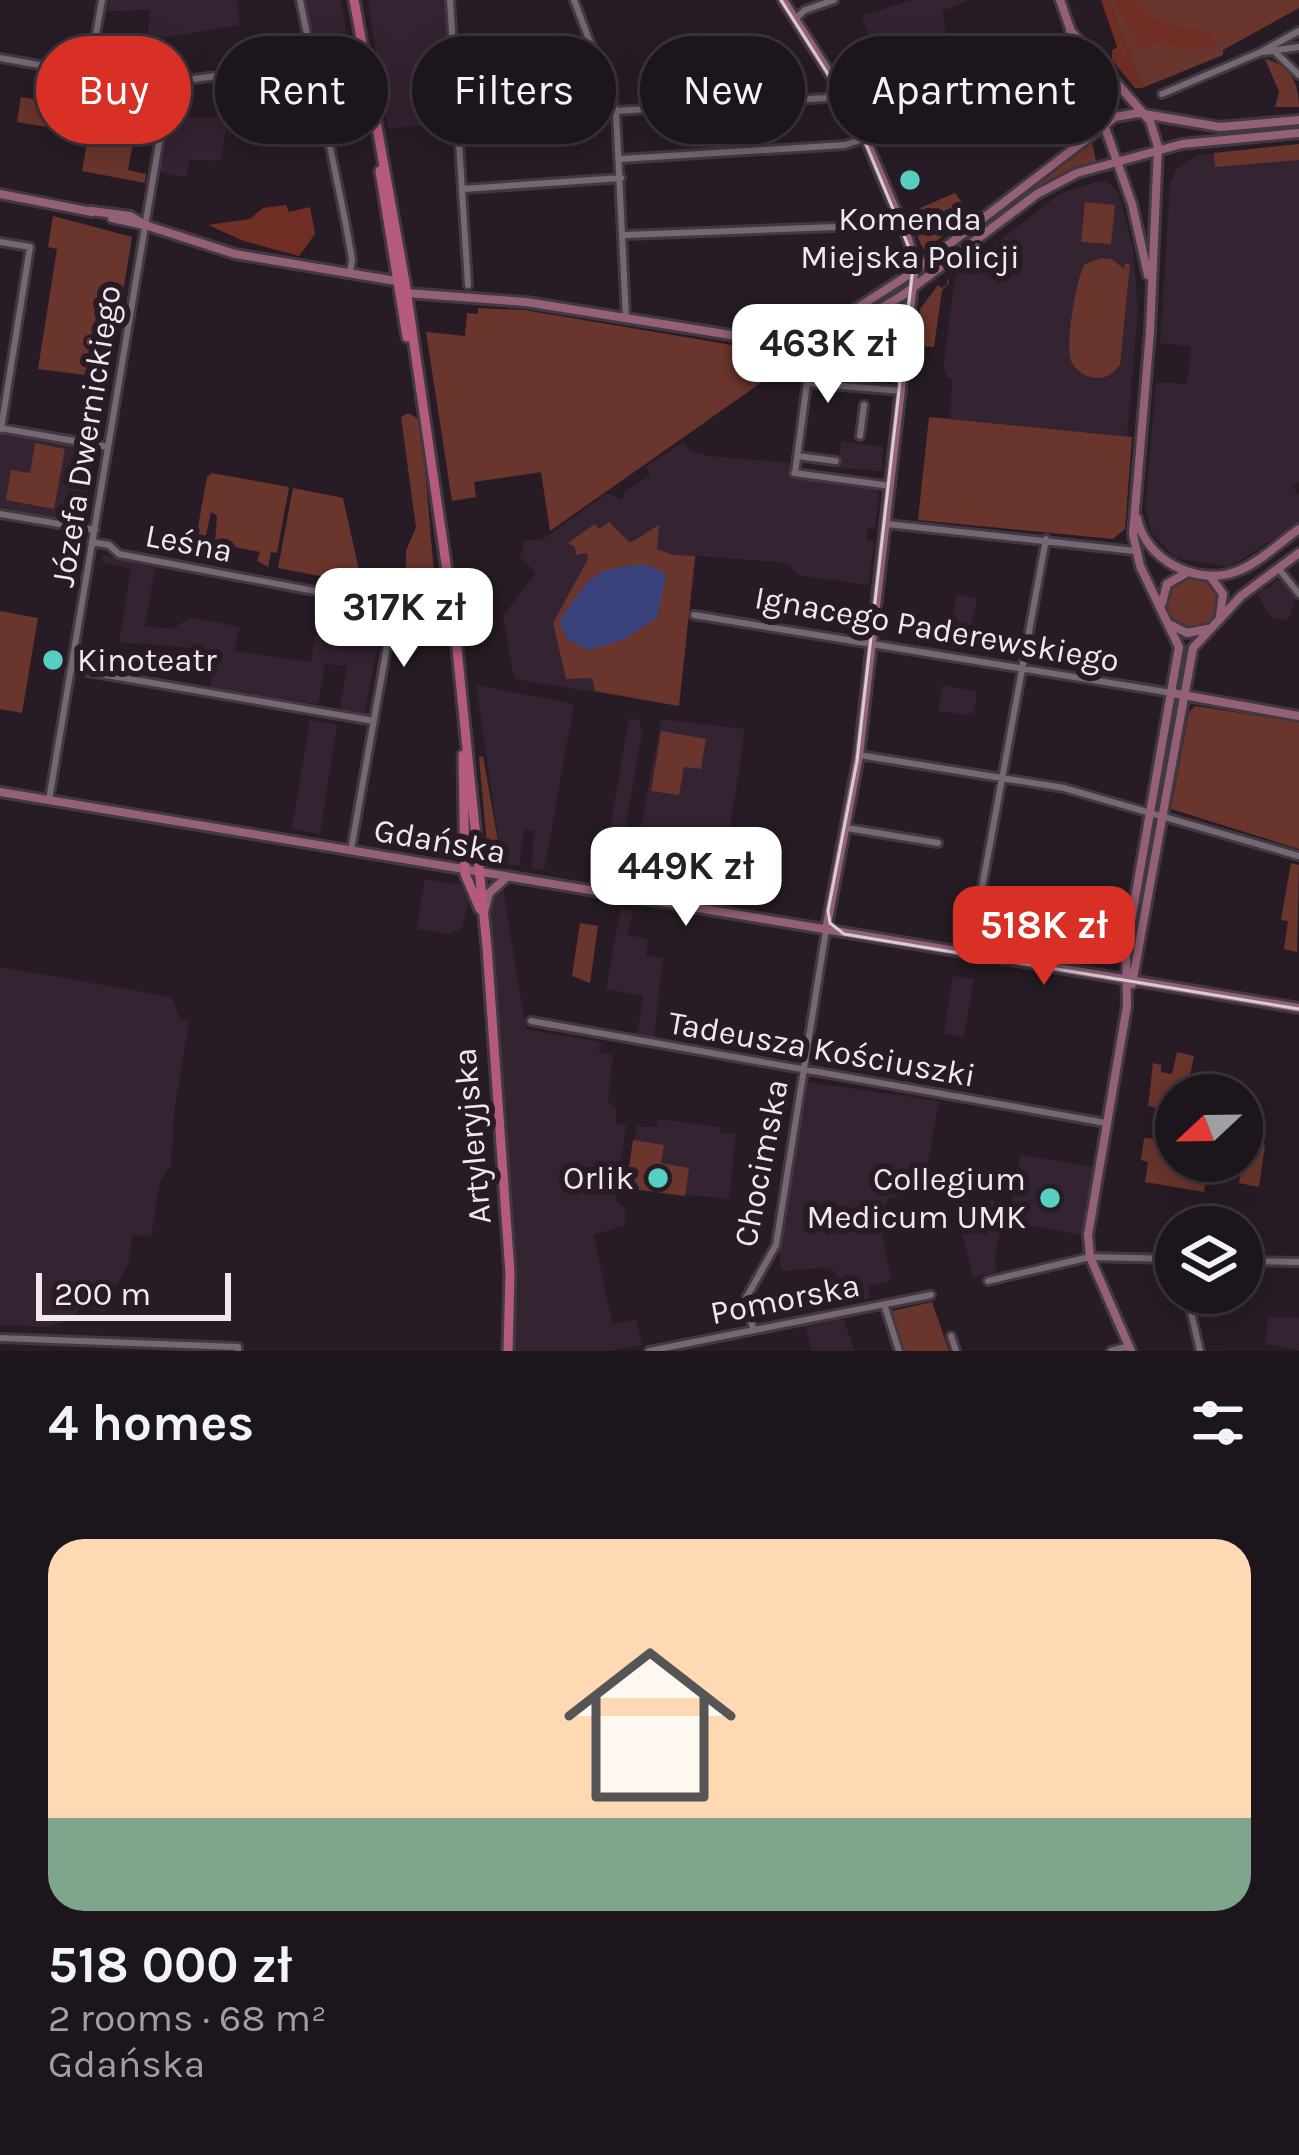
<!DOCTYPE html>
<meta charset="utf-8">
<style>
:root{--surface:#1d151c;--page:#251e25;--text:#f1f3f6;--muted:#a09fa3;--line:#3b343b;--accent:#d93025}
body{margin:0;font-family:Karla,sans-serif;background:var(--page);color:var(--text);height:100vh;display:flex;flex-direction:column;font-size:45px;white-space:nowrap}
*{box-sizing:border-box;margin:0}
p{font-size:39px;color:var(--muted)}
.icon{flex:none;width:66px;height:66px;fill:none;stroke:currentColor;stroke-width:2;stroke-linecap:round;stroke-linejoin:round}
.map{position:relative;height:1351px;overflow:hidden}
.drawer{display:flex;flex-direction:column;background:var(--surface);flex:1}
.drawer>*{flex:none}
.guide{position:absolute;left:36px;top:36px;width:1227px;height:108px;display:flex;gap:24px}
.needle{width:78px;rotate:248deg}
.fabs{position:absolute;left:1155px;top:1074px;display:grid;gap:24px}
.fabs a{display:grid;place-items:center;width:108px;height:108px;border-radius:50%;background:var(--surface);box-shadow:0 6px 30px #0003,0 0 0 3px var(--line);font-size:60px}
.scale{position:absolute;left:36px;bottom:30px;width:195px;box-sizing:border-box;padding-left:12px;border:6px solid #f1e8ef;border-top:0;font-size:33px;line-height:42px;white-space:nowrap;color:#f1e8ef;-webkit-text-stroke:9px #271c25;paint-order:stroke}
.price{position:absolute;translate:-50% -102px;padding:0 27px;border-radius:24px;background:#fff;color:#222;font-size:39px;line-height:78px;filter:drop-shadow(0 3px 6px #0008)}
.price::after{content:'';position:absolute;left:50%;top:72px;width:36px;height:27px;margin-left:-18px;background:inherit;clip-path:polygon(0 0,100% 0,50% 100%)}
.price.selected{background:var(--accent);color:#fff}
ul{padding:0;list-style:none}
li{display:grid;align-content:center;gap:24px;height:636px;padding:0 48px}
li+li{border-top:3px solid var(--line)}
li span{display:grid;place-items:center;height:372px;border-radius:36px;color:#555}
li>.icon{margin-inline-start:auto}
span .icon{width:216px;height:216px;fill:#fffc;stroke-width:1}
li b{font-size:51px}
h2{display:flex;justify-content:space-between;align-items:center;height:144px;padding:0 48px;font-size:51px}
.chip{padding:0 42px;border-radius:54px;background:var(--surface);box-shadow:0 6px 30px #0003,0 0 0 3px var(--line);font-size:42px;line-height:108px}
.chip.selected{background:var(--accent);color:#fff}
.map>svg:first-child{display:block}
</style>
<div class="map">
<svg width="1299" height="1351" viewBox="0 0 1299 1351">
<rect width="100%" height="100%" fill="#271c25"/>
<path fill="#342331" d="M109,0H237L240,25L169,37L148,36L150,10L107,11Z
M305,0H341L352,71L321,77Z
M368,0H445L454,124L388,128Z
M911,0H969L942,11L957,83L889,93L880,46L868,34L862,16Z
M168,118H228L221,161L189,160L187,177L157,172Z
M1299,146V482L1293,487L1299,495V522L1230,567L1175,558L1152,533L1145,508L1156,382L1187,384L1191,346L1160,343L1170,182L1177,169L1197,155Z
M1095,182H1107L1118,191L1133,248L1138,310L1127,436L950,419L952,379L946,377L947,371L943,370L955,276L1059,194Z
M0,432L96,449L82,524L0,510Z
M841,441L883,447L882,471L838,468Z
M683,442L690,451L709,456L791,463L794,478L875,487L879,495L875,529L868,528L866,540L874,542L869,585L797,575L789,565L779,562L696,556L679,706L514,679L503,616L536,573L518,555L523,551V541L543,539L607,493L622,500L624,491L650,476L646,467Z
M102,554L155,568L145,626L172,629L191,617L240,627L234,651L311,662L315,635L353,639L361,632L364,614L383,617L365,713L340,709L347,666L325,664L318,704L210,688L215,650L119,642L131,569L102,562Z
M1279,578L1296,599L1288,620L1271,618L1258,596L1261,589L1269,588Z
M957,594L977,598L967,649L946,645Z
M476,685L574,704L544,871L531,868L535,831L524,830L519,866L502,864Z
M943,685L977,692L974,712L965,715L938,711Z
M629,718L639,720L642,733L616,883L601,880Z
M661,719L745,729L726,855L654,837L645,888L630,885Z
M310,720L337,724L320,834L292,829Z
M425,879L461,885L469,903L462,928L449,934L417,929Z
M503,889L526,1029L600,1042L599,1052L613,1055L608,1102L616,1108V1123L626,1125L616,1200L625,1208V1225L594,1235L612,1324L636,1320L642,1345L611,1351H513V1254L490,903L497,891Z
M621,907L634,911L627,935L648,939L646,956L663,958L654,1040L637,1036L643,996L606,989Z
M0,967L172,997L180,1019L189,1021L175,1105L171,1164L160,1182L151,1237L133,1235L128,1264L117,1285L107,1284L105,1313L91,1308L77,1310L76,1316H65V1321L49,1327L0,1325Z
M953,976L974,979L964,1037L944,1033Z
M808,1082L939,1101L923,1192L888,1198L885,1207L878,1208L891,1280L868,1287L870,1298L843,1304L836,1272L826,1268L783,1271L780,1265L779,1248Z
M658,1119L720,1127V1133L736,1134L729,1199L625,1189L637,1126L656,1127Z
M1021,1155L1093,1167L1082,1235L1008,1222Z
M995,1200L994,1215L1004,1216L994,1259L997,1272L973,1277L956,1208Z
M1268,1317L1299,1318V1351L1265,1343Z
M843,1319L855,1351H811L806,1327Z"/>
<path fill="#6a352c" d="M1109,0H1299V8L1223,50V55L1142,88Z
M1265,59C1290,64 1299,83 1299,107H1275L1279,92Z
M21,97L63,104L59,129L17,122Z
M93,110L97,112L96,124L117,127L121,132L123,124L136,127L128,170L146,174L145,183L82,171Z
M1091,138L1096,161L1036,191L940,265L938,262Z
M1299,144V160L1215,167L1214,153Z
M955,193L971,215L924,250L906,214Z
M1085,202L1115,205L1111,244L1081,242Z
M53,216L132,237L109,378L38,369L57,249L48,247Z
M1101,258L1112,259L1124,269L1125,264H1130L1120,365C1113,373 1107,379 1095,378C1085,377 1075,370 1071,361C1065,346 1076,277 1085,264Z
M947,277L949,283L942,290L934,347L915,345L920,309L938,285L942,288L947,284Z
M422,289L537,297L762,335L531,299Z
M478,308L524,310L756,349L792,361L550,531L541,472L474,482L476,497L452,501L426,332L465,336L467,313L478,314Z
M409,413L421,421L438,620L414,614L405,598L406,551L416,527L401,417Z
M929,417L1132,437L1125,529L1113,539L918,520Z
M35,443L65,449L54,509L6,500L11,470L30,473Z
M212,473L289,487L277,553L271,552L268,567L257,561L260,552L215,543L217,516L211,512L205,540L196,538L207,477Z
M293,488L343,498L362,584L278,568Z
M609,522L630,543L659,525L657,549L674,555L695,556L679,706L595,691L592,678L566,679L553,623L588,559L587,553L576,555L575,547L568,543L595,524L599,529Z
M1167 602a26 26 0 1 1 52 0a26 26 0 1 1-52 0Z
M0,611L38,618L22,713L0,709Z
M1195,706L1299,722V849L1171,809L1189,712Z
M661,731L706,739L701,769L684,767L679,795L651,791Z
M483,756L502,864L488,858L479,757Z
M1291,863L1299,865L1297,952L1284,949L1288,921L1281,920Z
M580,923L598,926L590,983L572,976Z
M1177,1052L1194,1056L1186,1095H1176V1161H1209L1204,1192L1145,1182L1148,1162L1141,1160L1144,1138L1155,1139L1158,1120H1163L1165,1110L1148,1106L1153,1063L1161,1065V1072L1172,1074Z
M1248,1135L1259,1137L1258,1143L1265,1145L1259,1187L1239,1183Z
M633,1140L664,1145L661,1163L689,1168L685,1196L626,1188Z
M932,1302L949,1351H904L892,1311Z"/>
<path fill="#712e24" d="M1101,0H1109L1142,88H1135L1112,60V50L1117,47Z
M1114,0H1135C1162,33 1176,25 1214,32V45L1188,50L1162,41L1148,47L1141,46Z
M286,205L289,212L310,207L315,234L299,256L244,241L208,225L250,219L263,208Z"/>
<path fill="#39427b" d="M644,564L662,571L666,578L657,618L625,639L589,650L568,640L559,621C591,579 585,570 644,564Z"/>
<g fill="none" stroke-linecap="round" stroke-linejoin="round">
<defs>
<path id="street" d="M300,0L345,220L352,259L350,273
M450,0L468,285
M574,0L616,111L626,318
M795,19L805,10L834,0
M1264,52L1299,47
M1276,53L1299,75
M0,58L89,74L185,80L313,64
M527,62L546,63L548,84L553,87L607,85
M89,74L102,0
M1162,94L1261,52L1299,31
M616,111L825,98L841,91
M854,112L875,104L1084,70
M620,159L845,145L866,138
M463,189L621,178
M625,235L889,225
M0,242L30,247L1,429
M821,365L822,359L837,356
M816,368L835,375
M807,383L808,371C818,362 822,368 833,369
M0,428L108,447
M860,436L864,405
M797,456L836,461
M794,473L891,486
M795,473L807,383L902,391
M0,514L95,530
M887,524L1135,551
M92,542L109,545L119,554L362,600L370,607L393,612L351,850
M1279,569L1299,594
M694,615L1172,693
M71,669L374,721
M859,755L1064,788L1299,856
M49,800L163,119V79
M847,828L938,843
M970,953L1046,539
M531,1021L1106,1123
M1242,1261L1299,1262
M988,1281L1090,1257L1176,1259
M884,1304L899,1351
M1191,1312L1200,1351
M753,1329L746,1298L776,1245L826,930
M951,1336L956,1351
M0,1338L238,1347V1351
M649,1351L931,1295
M1111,1351L1129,1346"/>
<path id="secondary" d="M783,0L854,112L908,239L915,266L859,755L826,930
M1060,0L1132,204L1148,275
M1070,30L1150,121L1158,147L1150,332L1133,534L1140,566L1179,647L1126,950L1127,1006L1088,1235L1090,1257L1131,1351
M0,194L92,212
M91,211L130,216L145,225L235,254L396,281
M112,218L144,225
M406,293L526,302L762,340L817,337L860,321L903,295L1037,194L1077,173L1182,144L1299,133
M879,310L900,315L910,329
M839,330L848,314L913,272L1115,117L1138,113L1220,127L1299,120
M1137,518C1145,559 1195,586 1235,572C1258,564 1279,543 1299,529
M1210,576L1223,594L1220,616
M1162,603L1167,584L1188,572
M1171,625L1187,633L1207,629
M1172,693L1299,716
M0,792L1299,1008
M485,909L489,893L506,878
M1132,984L1193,648L1241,596L1299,553"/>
<path id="primary" d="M354,0L405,282L454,619L487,947L510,1273L508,1351
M380,171L407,337
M463,755L465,874L480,909"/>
</defs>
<use href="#street" stroke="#423840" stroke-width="12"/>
<use href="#secondary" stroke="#423840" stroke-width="14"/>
<use href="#primary" stroke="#423840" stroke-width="15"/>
<use href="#street" stroke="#756773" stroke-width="6"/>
<use href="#secondary" stroke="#946078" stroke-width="8"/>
<use href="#primary" stroke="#b35a7d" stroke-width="9"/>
<path stroke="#d7ced5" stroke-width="3" d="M781,0L854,115L908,245L913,267L857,761L828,911L830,923L844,934L1299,1009"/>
</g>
<g fill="#56cec2" stroke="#271c25" stroke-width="4.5">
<circle cx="910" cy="180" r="12"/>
<circle cx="53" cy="660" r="12"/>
<circle cx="658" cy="1178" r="12"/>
<circle cx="1050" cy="1198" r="12"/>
</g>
<g text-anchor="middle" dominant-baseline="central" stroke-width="12" stroke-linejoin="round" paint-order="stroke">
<g font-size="33" fill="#f1e8ef" stroke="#271c25" text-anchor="end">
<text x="910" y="219" text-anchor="middle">Komenda<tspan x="910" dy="38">Miejska Policji</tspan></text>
<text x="77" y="660" text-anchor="start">Kinoteatr</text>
<text x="634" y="1178">Orlik</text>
<text x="1026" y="1179">Collegium<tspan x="1026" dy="38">Medicum UMK</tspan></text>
</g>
<g font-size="33" fill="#f1e8ef" stroke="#271c25">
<text transform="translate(86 436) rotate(-81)">Józefa Dwernickiego</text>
<text transform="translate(189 543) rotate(11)">Leśna</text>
<text transform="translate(937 629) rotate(10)">Ignacego Paderewskiego</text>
<text transform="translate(440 841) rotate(10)">Gdańska</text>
<text transform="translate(822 1049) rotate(10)">Tadeusza Kościuszki</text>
<text transform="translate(472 1136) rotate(-95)">Artyleryjska</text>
<text transform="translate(761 1163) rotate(-79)">Chocimska</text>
<text transform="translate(785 1299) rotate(-11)">Pomorska</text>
</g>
</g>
</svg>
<div class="fabs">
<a><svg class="needle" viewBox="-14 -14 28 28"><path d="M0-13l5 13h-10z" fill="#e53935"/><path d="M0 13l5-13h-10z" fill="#a09fa3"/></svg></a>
<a><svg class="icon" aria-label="layers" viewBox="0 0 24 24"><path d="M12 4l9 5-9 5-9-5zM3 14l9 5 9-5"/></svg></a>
</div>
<div class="scale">200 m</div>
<b class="price" style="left:828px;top:406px">463K zł</b>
<b class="price" style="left:404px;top:670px">317K zł</b>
<b class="price" style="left:686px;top:929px">449K zł</b>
<b class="price selected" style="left:1044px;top:988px">518K zł</b>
<div class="guide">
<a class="chip selected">Buy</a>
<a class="chip">Rent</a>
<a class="chip">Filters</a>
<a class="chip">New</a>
<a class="chip">Apartment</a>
</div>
</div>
<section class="drawer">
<h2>4 homes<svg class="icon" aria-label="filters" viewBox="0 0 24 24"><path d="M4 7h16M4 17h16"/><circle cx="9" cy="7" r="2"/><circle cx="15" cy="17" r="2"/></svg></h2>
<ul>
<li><span style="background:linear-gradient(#ffd9b3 75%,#7fa58c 0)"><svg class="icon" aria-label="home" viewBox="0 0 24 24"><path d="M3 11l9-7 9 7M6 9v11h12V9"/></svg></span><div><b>518 000 zł</b><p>2 rooms · 68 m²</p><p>Gdańska</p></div></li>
</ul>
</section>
